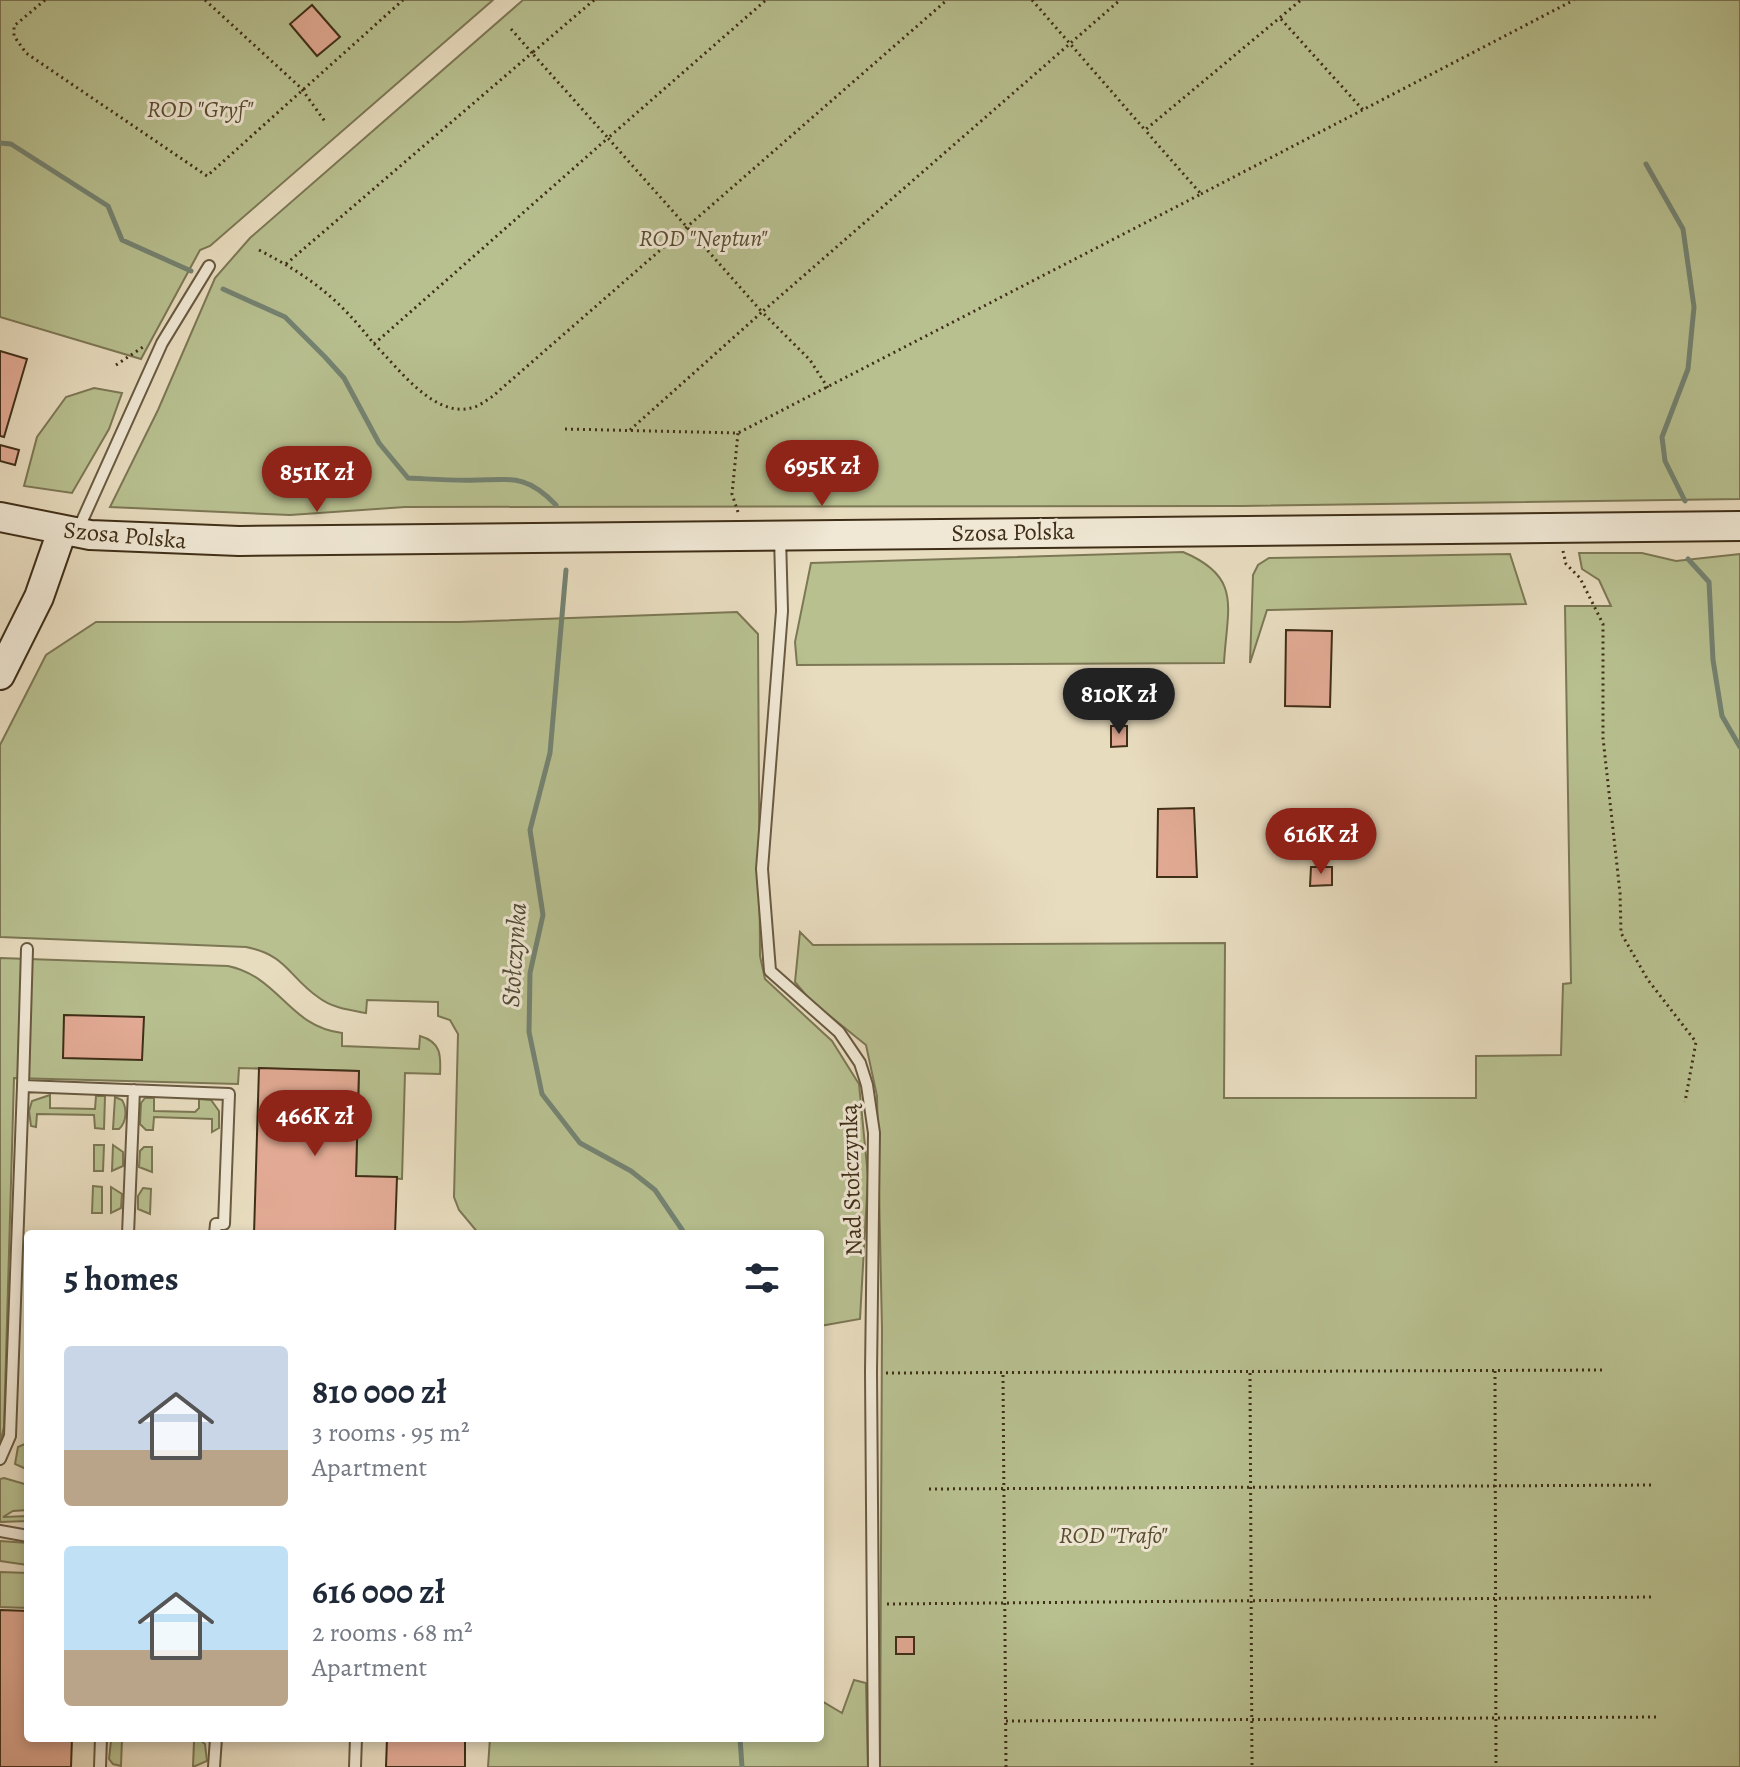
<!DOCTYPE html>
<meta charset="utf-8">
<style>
:root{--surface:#fff;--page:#f2f2f3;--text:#1f2937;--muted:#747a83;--accent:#8f2418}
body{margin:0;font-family:Alegreya,serif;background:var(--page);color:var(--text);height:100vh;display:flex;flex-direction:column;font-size:30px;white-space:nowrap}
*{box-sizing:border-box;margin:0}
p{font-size:26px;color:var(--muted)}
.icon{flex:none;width:44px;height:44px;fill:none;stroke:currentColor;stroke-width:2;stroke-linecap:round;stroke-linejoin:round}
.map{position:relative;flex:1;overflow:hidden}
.side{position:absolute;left:24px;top:1230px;width:800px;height:512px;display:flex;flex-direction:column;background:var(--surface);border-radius:8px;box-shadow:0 4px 12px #0003}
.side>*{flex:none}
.price{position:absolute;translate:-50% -68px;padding:0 18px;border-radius:28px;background:var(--accent);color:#fff;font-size:26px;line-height:52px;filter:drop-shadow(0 2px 4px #0008)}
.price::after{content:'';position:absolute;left:50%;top:48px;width:24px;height:18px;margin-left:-12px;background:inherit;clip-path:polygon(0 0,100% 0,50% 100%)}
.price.current{background:#222;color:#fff}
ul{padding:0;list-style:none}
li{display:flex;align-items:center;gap:24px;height:200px;padding:0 40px}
li span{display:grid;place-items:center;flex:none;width:224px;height:160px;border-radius:8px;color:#555}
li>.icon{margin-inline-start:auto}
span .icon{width:96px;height:96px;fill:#fffc;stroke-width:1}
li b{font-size:34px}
h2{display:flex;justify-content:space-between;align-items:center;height:96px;padding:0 40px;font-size:34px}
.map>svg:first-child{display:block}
</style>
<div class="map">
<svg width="1740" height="1767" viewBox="0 0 1740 1767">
<rect width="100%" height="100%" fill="#e8dcbf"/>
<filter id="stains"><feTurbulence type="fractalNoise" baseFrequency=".0025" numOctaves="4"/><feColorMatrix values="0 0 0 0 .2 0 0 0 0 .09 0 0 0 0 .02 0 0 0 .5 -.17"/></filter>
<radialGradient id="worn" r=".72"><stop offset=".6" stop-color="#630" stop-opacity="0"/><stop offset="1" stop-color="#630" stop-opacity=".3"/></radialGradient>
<path fill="#b8c090" stroke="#7c7754" stroke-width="2" d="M0,0H493L210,246L200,250L141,359L0,317Z
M523,0H1740V499L1242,506L405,507L290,515L110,507L158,410L215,278L250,238Z
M94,388L122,393L109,429L72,493L24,486L37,437L66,397Z
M1183,552C1243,577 1227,608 1224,663L797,665L795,642L811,563Z
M1579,553H1642L1676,561L1740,554V1767H880L882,1329L877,1096L866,1045L810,1000L795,982L800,932L813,945L1225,943L1224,1098H1476V1056L1561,1055L1563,984L1571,983L1565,606H1611L1599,580L1582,569Z
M1510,554L1526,604L1267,610L1250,663L1253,575L1258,565L1269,558Z
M737,612L758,634L760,956L765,979L832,1041L859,1084L868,1177L860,1319L820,1326V1234H479L459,1210L454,1197L458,1034L450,1020L438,1016V1002L367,1000L366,1013C349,1010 332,1008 318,997C288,976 287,955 246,947L0,937V745L46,655L96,622H459Z
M0,958L228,966C280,977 289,1027 342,1033V1046L419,1049L420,1036C441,1042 441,1055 440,1074L405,1073L402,1179L356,1176L359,1071L239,1068L238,1084L14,1078L4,1427L0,1443Z
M50,1095V1108L95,1109L96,1096H105L104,1129L95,1128L94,1115L37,1114L36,1127L31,1126L29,1111L32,1101Z
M115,1097L122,1100C127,1108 127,1122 119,1129H113Z
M145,1098H154V1111L195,1112L199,1108V1099L211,1100L219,1111V1128L212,1132V1119L154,1117L153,1130H146L140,1124L141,1103Z
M94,1145H104L103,1171H94Z
M113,1145L123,1152V1166L112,1171Z
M144,1147H152V1172L139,1167L140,1151Z
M93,1186L102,1187V1213H92Z
M111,1187L122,1194L121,1208L111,1213Z
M143,1188L151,1189L150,1214L138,1209V1196Z
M27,1443L26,1469L15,1464L18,1447Z
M4,1478L28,1485V1510L13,1511L3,1517L28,1516V1521L0,1522V1479Z
M0,1541L28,1543V1565L0,1561Z
M0,1572L28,1573V1608L0,1607Z
M854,1680L866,1683L868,1767H488L490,1738H820V1700L842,1713Z
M117,1738L122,1739L121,1766L113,1764L109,1759L111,1741Z
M200,1740L205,1744L207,1761L193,1767L194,1741Z"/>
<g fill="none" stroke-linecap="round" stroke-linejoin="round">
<path stroke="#748372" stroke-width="5" d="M0,143L11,144L108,206L122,240L191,271
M1646,164L1683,229L1694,307L1688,369L1662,437L1665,461L1685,501
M223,289L285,317L325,357L344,378L379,443L408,478C431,479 454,481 477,480C514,479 528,476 556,505
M1688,559L1709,582L1713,660L1722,716L1740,747
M566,570L550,753L530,830L543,915L530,973L529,1032L542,1094L580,1143L631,1171L655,1190L685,1234
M740,1738L742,1767"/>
</g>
<path fill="#e2aa94" stroke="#3f2e17" stroke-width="2" d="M312,5L340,37L317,56L290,24Z
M0,351L27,359L4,437L0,436Z
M0,445L19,450L15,465L0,461Z
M1286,630L1332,631L1330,707L1285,706Z
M1111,726H1127V746L1111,747Z
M1194,808L1197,877H1157L1158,809Z
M1311,867H1332V885L1310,886Z
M64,1015L144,1017L142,1060L63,1058Z
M259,1068L359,1071L356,1176L397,1177L395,1234H254Z
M0,1610L28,1611V1738H72L71,1767H0Z
M896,1637H914V1654H896Z
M387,1738H465V1767H386Z"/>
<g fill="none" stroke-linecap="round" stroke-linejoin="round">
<defs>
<path id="lane" d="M77,532L162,343L209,266
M780,537L782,611L762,869L770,971L839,1032L860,1063L867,1085L874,1133L871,1372L874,1767
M23,1086L27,949
M128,1234L134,1090
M0,1459L10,1436L23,1086L229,1094L224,1224H216L215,1234
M0,1531L28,1536
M100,1767L101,1738
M214,1767L216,1738
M355,1767L356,1738"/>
<path id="secondary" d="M0,517L90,535L239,541L1740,526
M0,675L39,597L62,531"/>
</defs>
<use href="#lane" stroke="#695a41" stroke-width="14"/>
<use href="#secondary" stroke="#3f2e17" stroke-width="32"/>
<path stroke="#3f2e17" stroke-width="3" stroke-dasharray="2 4" stroke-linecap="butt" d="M45,0L14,26V36L26,53L207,176L403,0
M205,0L301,88L326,123
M594,0L532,53L608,138L766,0
M1032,0L1145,130L1301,0
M1281,19L1364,111
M1201,194L1574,0
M259,250C311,277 339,299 374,344L608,138L762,312L1120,0
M286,264L532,53L511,29
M374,344C397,366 433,418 471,408C478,407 487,400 493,396L947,0
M116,365L146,345
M565,429L738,433L1201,194L1145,130
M630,430L762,312L810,360L828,388
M738,512L732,494L738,433
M1563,551L1566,564L1580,578L1603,624V738L1620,893L1621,933L1648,980L1696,1042L1685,1102
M1495,1371L1496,1767
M886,1373L1602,1370
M1250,1373L1252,1767
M1003,1375L1006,1767
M929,1489L1654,1485
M887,1604L1651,1597
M1006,1721L1660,1717"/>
<use href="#lane" stroke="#f0e8d5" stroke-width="10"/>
<use href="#secondary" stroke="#f0e8d5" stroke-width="28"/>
</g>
<g text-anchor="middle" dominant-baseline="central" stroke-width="6" stroke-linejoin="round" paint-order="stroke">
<g font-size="24" font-style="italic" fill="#574b2f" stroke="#f0e8d5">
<text x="200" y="109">ROD "Gryf"</text>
<text x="703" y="238">ROD "Neptun"</text>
<text x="1113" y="1535">ROD "Trafo"</text>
</g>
<g font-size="24" fill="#3f2e17" stroke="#f0e8d5">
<text transform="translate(1013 532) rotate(-1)">Szosa Polska</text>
<text transform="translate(125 535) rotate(5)">Szosa Polska</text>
<text transform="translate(851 1180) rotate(-92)">Nad Stołczynką</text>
</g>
<g font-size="26" font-style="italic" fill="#514a35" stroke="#f0e8d5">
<text transform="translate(514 955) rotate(-86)">Stołczynka</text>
</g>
</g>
<rect width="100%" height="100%" filter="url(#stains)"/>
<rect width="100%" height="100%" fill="url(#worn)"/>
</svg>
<b class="price" style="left:822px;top:508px">695K zł</b>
<b class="price" style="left:317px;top:514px">851K zł</b>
<b class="price current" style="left:1119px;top:736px">810K zł</b>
<b class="price" style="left:1321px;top:876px">616K zł</b>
<b class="price" style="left:315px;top:1158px">466K zł</b>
<section class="side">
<h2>5 homes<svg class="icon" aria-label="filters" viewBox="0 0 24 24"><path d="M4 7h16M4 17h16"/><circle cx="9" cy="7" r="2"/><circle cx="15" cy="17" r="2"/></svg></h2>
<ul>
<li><span style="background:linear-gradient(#c9d6e8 65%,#b9a48a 0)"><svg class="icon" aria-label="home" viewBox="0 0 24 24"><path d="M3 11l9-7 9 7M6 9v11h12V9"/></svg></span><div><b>810 000 zł</b><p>3 rooms · 95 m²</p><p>Apartment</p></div></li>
<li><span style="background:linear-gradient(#bfe0f5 65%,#b9a48a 0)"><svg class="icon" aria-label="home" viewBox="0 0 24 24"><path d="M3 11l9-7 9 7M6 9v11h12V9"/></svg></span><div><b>616 000 zł</b><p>2 rooms · 68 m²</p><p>Apartment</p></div></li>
</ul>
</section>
</div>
